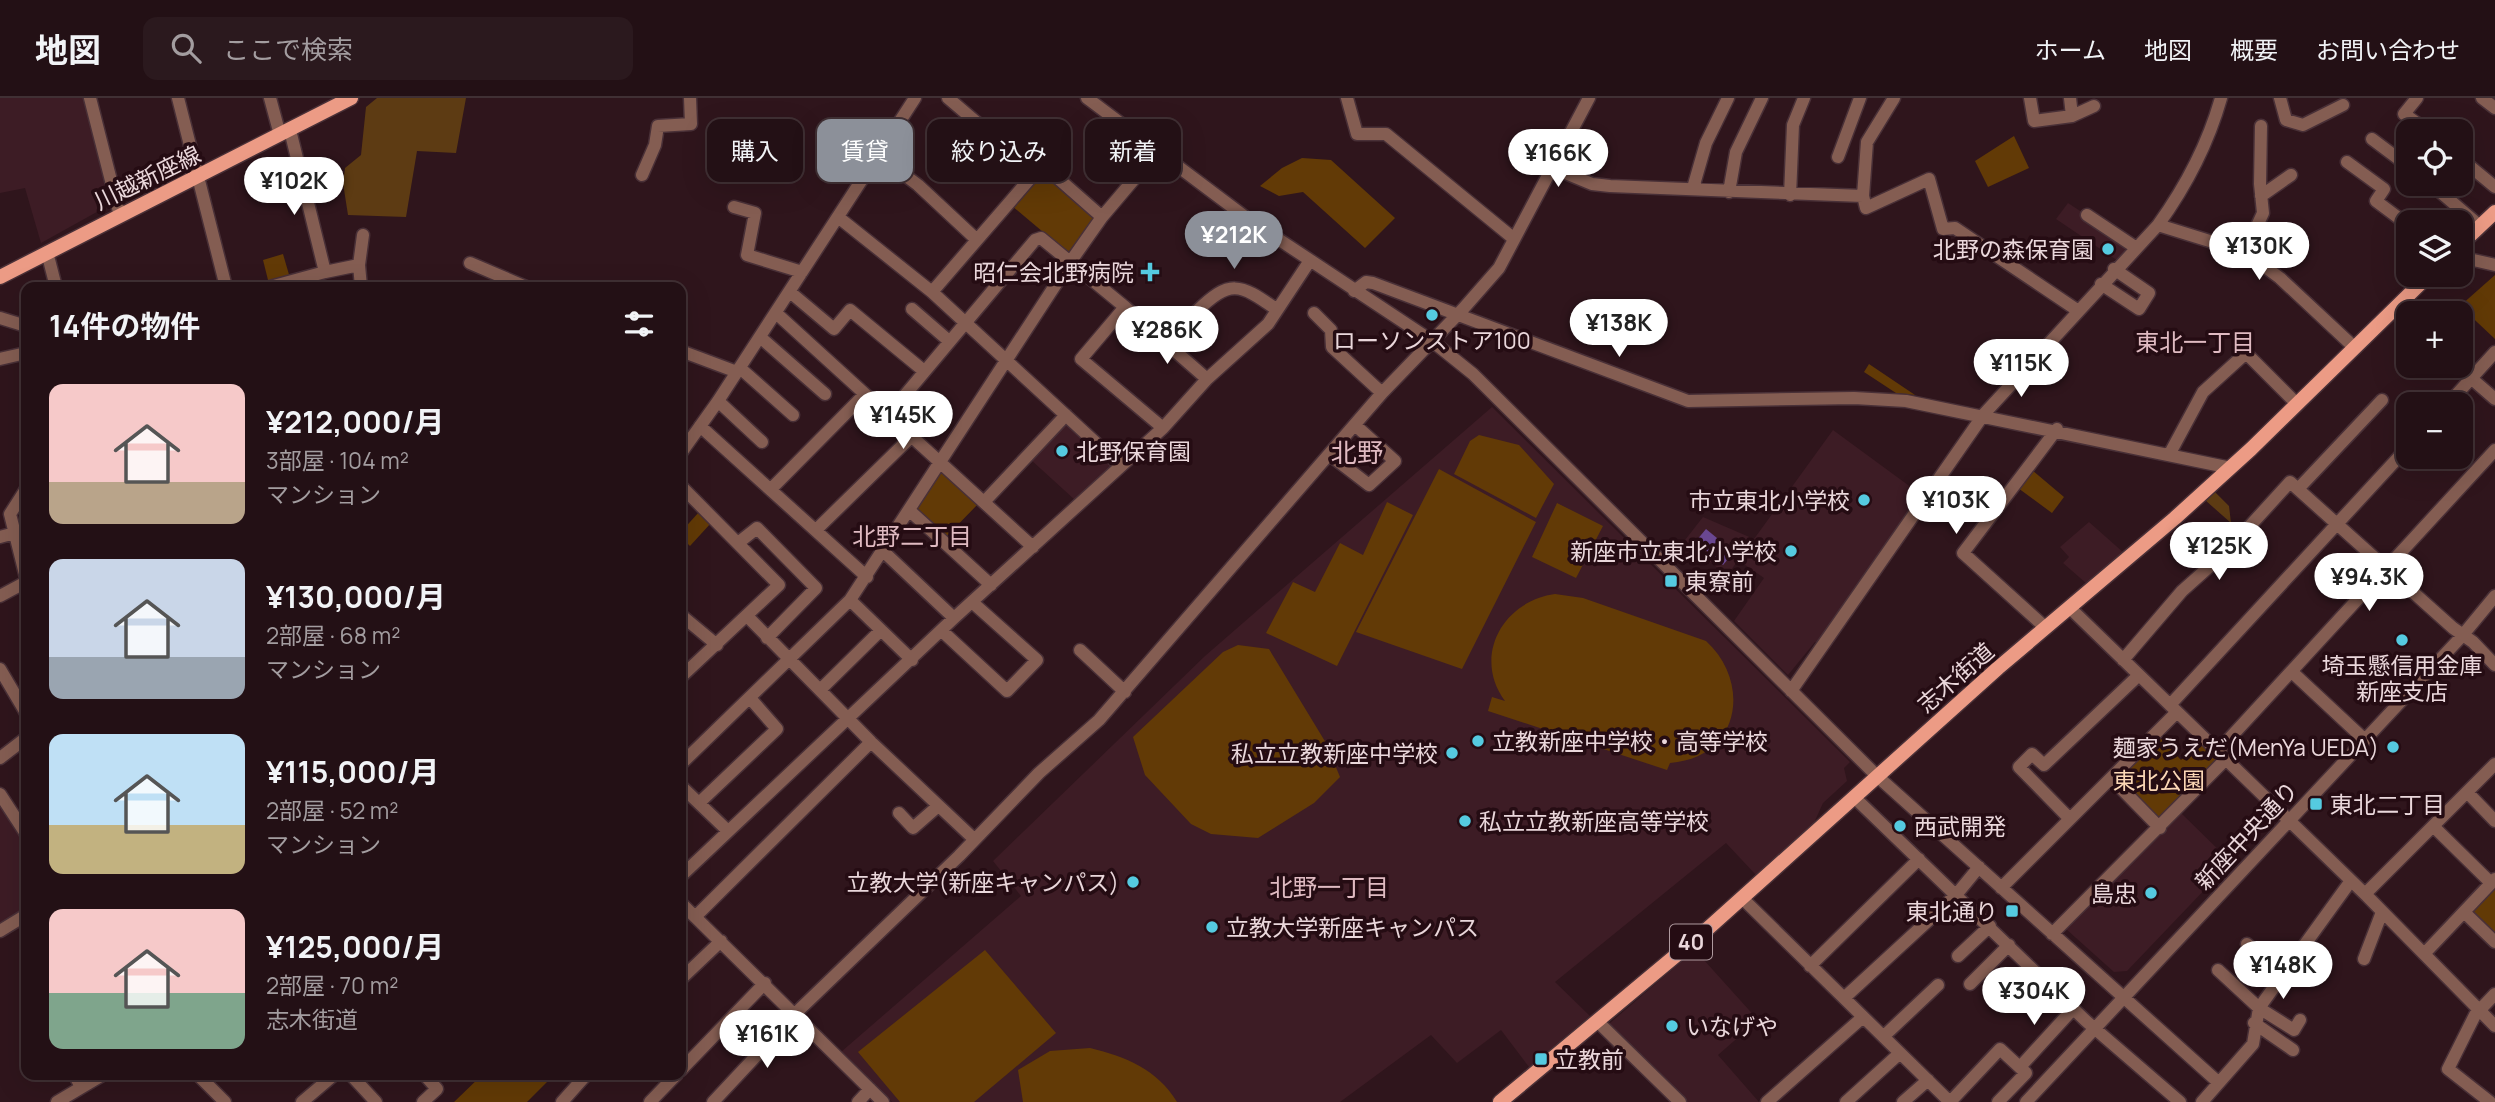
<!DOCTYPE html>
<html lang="ja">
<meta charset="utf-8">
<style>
:root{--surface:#231015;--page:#2b191e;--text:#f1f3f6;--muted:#a39da0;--line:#403034;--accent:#8c9099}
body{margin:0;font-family:Manrope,"Noto Sans JP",sans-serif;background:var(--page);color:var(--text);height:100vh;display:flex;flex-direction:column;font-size:26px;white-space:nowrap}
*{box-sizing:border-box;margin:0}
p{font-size:23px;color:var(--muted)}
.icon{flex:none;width:38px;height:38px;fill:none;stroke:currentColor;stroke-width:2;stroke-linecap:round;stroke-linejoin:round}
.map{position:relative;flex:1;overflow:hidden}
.drawer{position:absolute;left:21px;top:184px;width:665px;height:798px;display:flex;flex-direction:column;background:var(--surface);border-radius:14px;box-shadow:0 7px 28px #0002,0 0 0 2px var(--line)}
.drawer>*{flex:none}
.top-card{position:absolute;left:707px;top:21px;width:665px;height:63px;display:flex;gap:14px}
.tools{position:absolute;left:2396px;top:21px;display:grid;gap:14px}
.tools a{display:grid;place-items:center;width:77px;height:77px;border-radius:14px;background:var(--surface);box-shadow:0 7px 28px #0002,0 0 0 2px var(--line);font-size:35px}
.price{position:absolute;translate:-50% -60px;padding:0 16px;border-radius:24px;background:#fff;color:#222;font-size:23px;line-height:46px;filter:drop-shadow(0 2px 4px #0008)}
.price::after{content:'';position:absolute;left:50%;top:42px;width:21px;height:16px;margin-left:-10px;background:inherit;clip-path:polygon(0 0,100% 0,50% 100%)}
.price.active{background:var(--accent);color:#fff}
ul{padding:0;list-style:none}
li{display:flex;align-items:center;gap:21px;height:175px;padding:0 28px}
li span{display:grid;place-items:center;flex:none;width:196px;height:140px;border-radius:14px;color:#555}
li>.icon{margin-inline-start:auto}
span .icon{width:84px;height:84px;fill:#fffc;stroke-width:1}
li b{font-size:30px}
h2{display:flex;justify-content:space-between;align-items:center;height:84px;padding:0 28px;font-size:30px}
.tag{padding:0 24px;border-radius:14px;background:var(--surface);box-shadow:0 7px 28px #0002,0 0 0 2px var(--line);font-size:24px;line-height:63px}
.tag.active{background:var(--accent);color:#fff}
header{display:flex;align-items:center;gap:42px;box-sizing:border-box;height:98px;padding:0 35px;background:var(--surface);border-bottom:2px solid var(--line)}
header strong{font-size:33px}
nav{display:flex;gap:38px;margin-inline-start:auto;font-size:24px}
.search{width:490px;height:63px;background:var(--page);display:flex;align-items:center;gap:18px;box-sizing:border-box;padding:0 24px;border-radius:14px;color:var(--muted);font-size:26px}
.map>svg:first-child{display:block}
</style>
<header>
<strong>地図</strong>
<div class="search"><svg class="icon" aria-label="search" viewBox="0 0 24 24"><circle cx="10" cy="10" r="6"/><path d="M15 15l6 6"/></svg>ここで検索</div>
<nav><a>ホーム</a><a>地図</a><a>概要</a><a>お問い合わせ</a></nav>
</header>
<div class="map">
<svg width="2495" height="1004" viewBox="0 0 2495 1004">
<rect width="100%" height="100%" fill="#2f151c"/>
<path fill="#3d1c25" d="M0,0H87L113,105L41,145L25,90L0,95Z
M2068,105L2135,149L2121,165L2056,121Z
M1492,309L1850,664L1844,670L1847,683L1823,705L1813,727L1756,777L1726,745L1555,884L1590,918L1529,969L1501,932L1457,965L1431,937L1340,1004H892L841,954L1021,798L993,763L1205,558Z
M1067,325L1111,365V369L1075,402L1030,361L1063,326Z
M1833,332L1923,398L1819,546L1815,544L1788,577L1734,523L1764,480L1738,462L1727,478L1685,442L1703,419L1754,441Z
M2089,424L2124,455L2087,486L2063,465L2069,459L2060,449Z
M0,703L26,742V810L0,826Z
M2181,715L2231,764L2127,873L2114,874L2066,831Z
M1695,852L1758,922L1718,957L1759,1004H1686L1610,929V925Z"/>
<path fill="#623a06" d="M2014,38L2029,70L1988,89L1975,63Z
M1302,60L1331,62L1395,120L1365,150L1303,94L1279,98L1260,88L1282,70Z
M1042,73L1095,118L1068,155L1012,108Z
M283,156L290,180L269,186L263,162Z
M2495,177V241L2460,208Z
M1869,266L1915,297L1896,295L1864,274Z
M1479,337L1519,347L1554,386L1536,420L1454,376L1470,343Z
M943,370L979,405L945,440L915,412Z
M1439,371L1536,424L1462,571L1356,534Z
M2032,372L2064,399L2052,415L2018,390Z
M1387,404L1413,417L1337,568L1266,535L1293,484L1315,494L1340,445L1363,457Z
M1557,405L1603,428L1576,480L1532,459Z
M699,414L711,425L690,448L681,439V434Z
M1555,496L1583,500L1706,543C1752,585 1740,660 1670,665L1667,672L1488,613L1492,599L1505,603C1472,558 1503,503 1555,496Z
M1238,547L1269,551L1326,645L1340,679L1314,705L1258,740L1211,736L1191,726L1145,677L1133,639L1223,554Z
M2160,640L2181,662L2201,643L2218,660V665L2159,724L2119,684V679Z
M2495,781V841L2464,814Z
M985,852L1056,935L974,1004H900L858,954Z
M1090,950C1126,959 1157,971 1177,1004H1023L1018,972L1050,953Z
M483,976H554V977L527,1004H454Z"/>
<path fill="#5d3b13" d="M377,0H466L456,55L417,53L406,119L348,117L343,85L345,70L361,57L366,9Z
M2215,394L2229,408L2231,425L2205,402Z"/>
<path fill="#6a4791" d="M1706,431L1734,454L1723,467L1696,443Z"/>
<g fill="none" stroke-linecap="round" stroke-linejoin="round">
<defs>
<path id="minor" d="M90,0L120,118
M178,0L226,189
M270,0L280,37
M948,0L1035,74
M1087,0L1248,121L1432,243L1473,276L1877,678L2218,984
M1347,0L1357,36H1386L1513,140
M2030,0L2034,23L2072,18L2070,0
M2280,0L2286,22L2303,27L2343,7
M2417,0L2404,16L2428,33
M2482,0L2495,10
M2072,18L2094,8
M2372,41L2408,68
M878,57L918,87L977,142
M1838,59L1860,0
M2460,60L2495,89
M2347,64L2384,91L2376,103L2408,127
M1551,69L1592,86L1610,88L1863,98L1867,44L1894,0
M642,77L655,47L658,28L691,26L690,0
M1129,85L1109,67L1132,33
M2431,86L2480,128
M1693,90L1706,45L1728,0
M1729,94L1736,54L1762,0
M1790,97L1793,27L1804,0
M1863,98L1866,110L1929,81L1943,131L1955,130L2077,212
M2261,98L2291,77
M734,109L755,115L747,157L802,174
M2087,117L2135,149
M2158,127L2245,154L2280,180L2355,250
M47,154L56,189
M2245,154L2263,115L2260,86L2261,28
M2460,159L2495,167
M470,165L526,189
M325,174L359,167
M2101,186L2139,211L2149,195L2114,171
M270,189L325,174L290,32
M361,189L359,167L363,137
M1354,193L1366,184L1373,185L1688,303L1854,300L1906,303L2231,370
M790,194L834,231L850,212L924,273
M932,194L1040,69L1044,68L1102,119
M1125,209L1207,281L1163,330
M912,211L949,243
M1196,214C1230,181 1239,185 1276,211
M776,215L1033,449
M1314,215L1331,232L1332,249L1382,295
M0,220L26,228
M760,239L825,296
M681,253L737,274
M0,261L26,255
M740,270L793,317
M1207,281L1268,226L1309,164
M2472,281L2495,301
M718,303L762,344
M2448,306L2495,254
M889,316L1035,142L1041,140L1125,209L1081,261L1163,330L1121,368
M700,328L867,479
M681,355L718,303L915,0
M1330,357L1369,387L1395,363L1355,327
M2169,357L2203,294L2246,255L2297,306
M681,388L779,487L681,579
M26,391L10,416L26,480
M771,391L865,296
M2298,391L2382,302
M984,404L1066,317
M910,413L991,487
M817,431L912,338
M0,439L15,435
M738,445L757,430L816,490L767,540
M884,454L954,520
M0,498L26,484
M850,502L912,562
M2070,510L2367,798L2495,928
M681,517L717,547
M748,519L871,644L974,741
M2046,530L1963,455L2057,331
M942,533L1007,593L1037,562L972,504
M1080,552L1125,594
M2123,562L2182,493L2228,452L2290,384L2453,530L2473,544L2495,567
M0,571L26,615
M2292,574L2365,642
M820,592L881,532
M1791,593L1984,316L2158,127C2186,88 2208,46 2221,0
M2170,607L2408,349
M2217,654L2495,352
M0,660L26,640
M681,666L850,502L1071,163L1102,119L1158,53
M2112,681L2160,730
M681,688L728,733
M2467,694L2495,723
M0,696L26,736
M1854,699L2086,923L2180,1004
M699,705L777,631L750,600
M899,715L913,730L937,709
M2070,721L2019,669L2032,656L2044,667L2139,577
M2433,728L2491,785
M681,778L954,520L1121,368L932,194L838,119
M2001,790L2177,614
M2367,798L2368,793L2495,666
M1742,800L1950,1004
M681,805L883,1004
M2464,814L2495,844
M695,819L871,644
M0,833L26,817
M2052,836L2225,662
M2247,846L2282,877
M2424,856L2495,781
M1958,858L1990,828
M2364,861L2382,814
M1810,868L1919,761
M2218,872L2259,910L2294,932L2300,922
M681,881L721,843
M1970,886L2009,847
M1844,900L1956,797L1979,769
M1597,923L1680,1004
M2254,925L2293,952
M1884,938L1938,887
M2020,969L2073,911
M681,972L765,885
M74,976L81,989
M197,976L225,1004
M350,976L376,1004
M57,1004L104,976
M302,1004L335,976
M423,1004L437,991L424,976
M562,1004L587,976
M650,1004L677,976
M713,1004L800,911L959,758L1039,675L1099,622L1382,295L1463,211L1499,170L1589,0
M858,1004L870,991
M1767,1004L1863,919
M1846,1004L1900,955
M1903,1004L1928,982
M1950,1004L2000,951L2026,975L1998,1004
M2026,1004L2462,538L2495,498
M2202,1004L2253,946L2259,910L2350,784
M2490,1004L2448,971L2475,917L2495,896"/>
<path id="major" d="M2460,147L2495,114
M0,179L351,0
M1500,1004L1704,834L1998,570L2175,420L2251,351L2429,177"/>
</defs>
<use href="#minor" stroke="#493037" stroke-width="15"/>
<use href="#major" stroke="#493037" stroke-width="17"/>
<use href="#minor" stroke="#845d52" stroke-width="12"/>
<use href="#major" stroke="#ec9b85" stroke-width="14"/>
</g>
<g fill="#55cae0" stroke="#250c13" stroke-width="2.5">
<circle cx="2108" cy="151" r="7"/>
<path d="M1146.5 163.5h7v7h7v7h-7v7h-7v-7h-7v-7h7z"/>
<circle cx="1432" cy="217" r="7"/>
<circle cx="1062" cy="353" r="7"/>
<circle cx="1864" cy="402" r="7"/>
<circle cx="1791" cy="453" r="7"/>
<rect x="1664" y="476" width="14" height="14" rx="3.5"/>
<circle cx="2402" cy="542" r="7"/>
<circle cx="1478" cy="643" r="7"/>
<circle cx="2393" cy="649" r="7"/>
<circle cx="1452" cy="655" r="7"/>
<rect x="2309" y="699" width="14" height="14" rx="3.5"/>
<circle cx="1465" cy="723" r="7"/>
<circle cx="1900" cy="728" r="7"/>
<circle cx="1133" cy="784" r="7"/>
<circle cx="2151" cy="795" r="7"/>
<rect x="2005" y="806" width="14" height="14" rx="3.5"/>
<circle cx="1212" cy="829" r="7"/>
<circle cx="1672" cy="928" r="7"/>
<rect x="1534" y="954" width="14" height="14" rx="3.5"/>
</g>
<g text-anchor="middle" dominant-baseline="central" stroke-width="7" stroke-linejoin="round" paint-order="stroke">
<rect fill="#250c13" stroke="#af9a9f" stroke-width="2" x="1670" y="826.5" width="42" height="35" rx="5"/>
<g font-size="21" font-weight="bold" fill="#ead7db">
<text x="1691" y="844">40</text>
</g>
<g font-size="23" fill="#ead7db" stroke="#250c13">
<text transform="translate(147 79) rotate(-26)">川越新座線</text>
<text transform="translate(1955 579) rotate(-41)">志木街道</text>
<text transform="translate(2246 737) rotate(-47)">新座中央通り</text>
</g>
<g font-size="23" fill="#ead7db" stroke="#250c13" text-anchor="end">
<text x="2094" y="151">北野の森保育園</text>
<text x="1134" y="174">昭仁会北野病院</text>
<text x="1432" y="242" text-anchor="middle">ローソンストア100</text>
<text x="1076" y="353" text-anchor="start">北野保育園</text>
<text x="1850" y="402">市立東北小学校</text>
<text x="1777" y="453">新座市立東北小学校</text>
<text x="1685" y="483" text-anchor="start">東寮前</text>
<text x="2402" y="567" text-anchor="middle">埼玉懸信用金庫<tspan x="2402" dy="26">新座支店</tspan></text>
<text x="1492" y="643" text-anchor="start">立教新座中学校・高等学校</text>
<text x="2379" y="649">麺家うえだ(MenYa UEDA)</text>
<text x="1438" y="655">私立立教新座中学校</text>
<text x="2330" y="706" text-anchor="start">東北二丁目</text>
<text x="1479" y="723" text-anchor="start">私立立教新座高等学校</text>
<text x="1914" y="728" text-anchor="start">西武開発</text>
<text x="1119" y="784">立教大学(新座キャンパス)</text>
<text x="2137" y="795">島忠</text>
<text x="1998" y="813">東北通り</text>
<text x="1226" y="829" text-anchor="start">立教大学新座キャンパス</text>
<text x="1686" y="928" text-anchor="start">いなげや</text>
<text x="1555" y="961" text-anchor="start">立教前</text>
</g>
<g font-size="23" fill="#fcd8b6" stroke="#250c13">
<text x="2159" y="682">東北公園</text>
</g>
<g font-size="24" fill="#dfbac1" stroke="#250c13">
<text x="2195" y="243">東北一丁目</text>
<text x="912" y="437">北野二丁目</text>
<text x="1329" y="788">北野一丁目</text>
</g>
<g font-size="26" fill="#dfbac1" stroke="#250c13">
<text x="1357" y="354">北野</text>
</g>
</g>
</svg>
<div class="tools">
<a><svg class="icon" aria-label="locate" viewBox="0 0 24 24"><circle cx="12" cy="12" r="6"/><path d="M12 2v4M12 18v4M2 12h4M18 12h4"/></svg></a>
<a><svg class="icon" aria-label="layers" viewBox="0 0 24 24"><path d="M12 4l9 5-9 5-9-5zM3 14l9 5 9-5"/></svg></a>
<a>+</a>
<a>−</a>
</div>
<b class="price" style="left:1558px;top:91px">¥166K</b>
<b class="price" style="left:294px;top:119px">¥102K</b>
<b class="price active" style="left:1234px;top:173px">¥212K</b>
<b class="price" style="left:2259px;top:184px">¥130K</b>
<b class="price" style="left:1619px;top:261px">¥138K</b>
<b class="price" style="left:1167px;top:268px">¥286K</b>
<b class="price" style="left:2021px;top:301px">¥115K</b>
<b class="price" style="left:903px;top:353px">¥145K</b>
<b class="price" style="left:1956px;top:438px">¥103K</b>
<b class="price" style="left:2219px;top:484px">¥125K</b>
<b class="price" style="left:2369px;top:515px">¥94.3K</b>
<b class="price" style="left:2283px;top:903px">¥148K</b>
<b class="price" style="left:2034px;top:929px">¥304K</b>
<b class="price" style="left:767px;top:972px">¥161K</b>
<div class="top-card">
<a class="tag">購入</a>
<a class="tag active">賃貸</a>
<a class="tag">絞り込み</a>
<a class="tag">新着</a>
</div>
<section class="drawer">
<h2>14件の物件<svg class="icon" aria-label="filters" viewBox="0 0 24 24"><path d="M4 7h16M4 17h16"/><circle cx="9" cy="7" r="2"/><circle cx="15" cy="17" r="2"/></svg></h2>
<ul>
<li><span style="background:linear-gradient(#f6c9c9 70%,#b9a48a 0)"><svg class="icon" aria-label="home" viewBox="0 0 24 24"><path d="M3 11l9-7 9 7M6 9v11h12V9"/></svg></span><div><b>¥212,000/月</b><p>3部屋 · 104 m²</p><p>マンション</p></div></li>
<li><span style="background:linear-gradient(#c9d6e8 70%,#9aa5b1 0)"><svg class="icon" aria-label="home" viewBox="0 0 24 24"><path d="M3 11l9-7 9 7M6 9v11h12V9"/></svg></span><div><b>¥130,000/月</b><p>2部屋 · 68 m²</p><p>マンション</p></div></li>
<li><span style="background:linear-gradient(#bfe0f5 65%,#c2b280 0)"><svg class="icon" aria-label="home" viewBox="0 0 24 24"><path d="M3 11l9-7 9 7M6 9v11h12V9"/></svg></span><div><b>¥115,000/月</b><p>2部屋 · 52 m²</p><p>マンション</p></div></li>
<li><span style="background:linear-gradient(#f6c9c9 60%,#7fa58c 0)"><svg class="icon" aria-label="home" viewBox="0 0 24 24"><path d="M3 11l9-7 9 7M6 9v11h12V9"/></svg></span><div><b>¥125,000/月</b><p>2部屋 · 70 m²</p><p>志木街道</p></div></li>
</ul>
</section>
</div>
